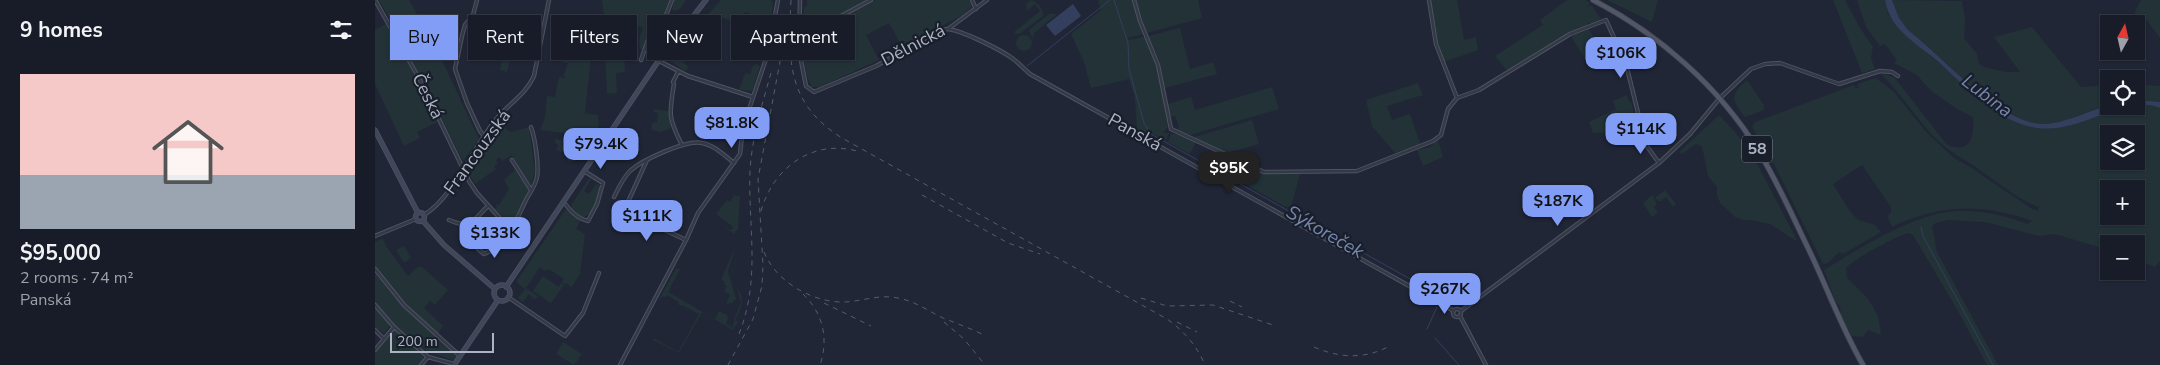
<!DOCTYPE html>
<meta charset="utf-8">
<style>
:root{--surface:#181c28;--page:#212530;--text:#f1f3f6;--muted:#9fa1a8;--line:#363a45;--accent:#819df5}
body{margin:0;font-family:"Nunito Sans",sans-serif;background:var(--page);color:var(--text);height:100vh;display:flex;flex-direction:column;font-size:19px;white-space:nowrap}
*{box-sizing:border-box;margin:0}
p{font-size:16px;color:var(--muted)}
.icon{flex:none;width:28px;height:28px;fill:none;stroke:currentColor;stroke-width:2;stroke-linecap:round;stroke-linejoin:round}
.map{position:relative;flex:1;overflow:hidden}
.drawer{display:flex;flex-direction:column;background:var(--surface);width:375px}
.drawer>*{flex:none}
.hud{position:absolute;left:15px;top:15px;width:475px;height:45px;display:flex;gap:10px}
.needle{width:32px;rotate:8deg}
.fabs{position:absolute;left:1725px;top:15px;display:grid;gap:10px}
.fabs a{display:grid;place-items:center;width:45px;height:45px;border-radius:0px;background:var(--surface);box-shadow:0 1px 4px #0004,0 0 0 1px var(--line);font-size:25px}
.scale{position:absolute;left:15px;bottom:12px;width:104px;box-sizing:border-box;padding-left:5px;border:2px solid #aeb3c4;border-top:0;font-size:14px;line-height:18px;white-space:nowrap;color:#aeb3c4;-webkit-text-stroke:4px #191e2b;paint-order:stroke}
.price{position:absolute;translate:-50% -42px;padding:0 11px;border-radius:10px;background:var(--accent);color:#111;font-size:16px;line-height:32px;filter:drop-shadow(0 1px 2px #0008)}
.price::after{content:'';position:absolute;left:50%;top:30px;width:15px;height:11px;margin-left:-8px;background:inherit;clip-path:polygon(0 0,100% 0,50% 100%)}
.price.current{background:#222;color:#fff}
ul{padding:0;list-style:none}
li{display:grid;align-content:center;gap:10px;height:265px;padding:0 20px}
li+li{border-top:1px solid var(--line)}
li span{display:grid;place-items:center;height:155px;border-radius:0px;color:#555}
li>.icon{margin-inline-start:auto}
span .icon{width:90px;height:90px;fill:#fffc;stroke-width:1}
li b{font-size:21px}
h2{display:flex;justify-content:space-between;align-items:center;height:60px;padding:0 20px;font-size:21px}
.pill{padding:0 18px;border-radius:0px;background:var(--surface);box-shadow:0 1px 4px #0004,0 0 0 1px var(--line);font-size:18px;line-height:45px}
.pill.current{background:var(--accent);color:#111}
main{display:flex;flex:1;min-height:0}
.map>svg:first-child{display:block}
</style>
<main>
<section class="drawer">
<h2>9 homes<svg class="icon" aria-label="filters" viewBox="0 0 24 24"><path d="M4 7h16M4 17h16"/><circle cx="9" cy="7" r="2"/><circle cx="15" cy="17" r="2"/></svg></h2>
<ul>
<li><span style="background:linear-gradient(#f6c9c9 65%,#9aa5b1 0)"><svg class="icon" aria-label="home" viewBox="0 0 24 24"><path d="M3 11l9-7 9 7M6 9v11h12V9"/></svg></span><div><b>$95,000</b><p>2 rooms · 74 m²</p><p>Panská</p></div></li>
</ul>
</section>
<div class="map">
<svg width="1785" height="365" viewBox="0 0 1785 365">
<rect width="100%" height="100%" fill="#202636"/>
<path fill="#223237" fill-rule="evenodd" d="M3,0H34L65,56L104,139L88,161L18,23Z
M227,0H295L289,16L274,32L268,49H265L264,40L268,28L240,16L236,17L229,14Z
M299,0H311C307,6 304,13 297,10Z
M346,0H395L398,2L395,28L388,26V20L384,17L370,12L367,21L395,30L388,58H383L387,39L380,37L382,29L339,15L337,21L342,23L335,47L333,49C321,45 311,48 307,60L313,67L311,71L308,70L293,59Z
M432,0H492L432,31L428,25L429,7L432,6Z
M501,0H594L597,7L586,16L527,47L514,23L491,35L504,60L445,87H437C431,79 425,46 431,37Z
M656,0C662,1 669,9 668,16L646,33L641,34L639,32L665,11L660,4L652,11L651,4Z
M723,0H757L770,34L753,38L754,40L771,36L782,61L793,127L788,133H794L791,141L777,133L774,135L762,129L760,99L754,79L716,88L709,62L696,34L726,10Z
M760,0H823L827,18L772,33Z
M1056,0H1082L1089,40L1101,37L1103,50L1069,62L1063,45Z
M1192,0H1210L1215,3L1212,7L1216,5L1226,19L1216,24L1214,22L1213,26L1180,40L1133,72L1120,56L1168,25L1165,20Z
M1232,0H1283L1277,22Z
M1458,0H1470L1485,28L1498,47L1496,58L1500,69L1487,73Z
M1482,0H1510L1513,14L1526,31L1626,115L1673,129L1694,125L1749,106L1776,105L1785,108V261L1780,267L1761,260V244H1734V250L1680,234L1664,236L1610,222L1573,220L1561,223L1557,226L1562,252L1623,365H1612L1579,304L1538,235L1534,233C1525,234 1477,260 1471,268L1472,278L1494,300L1503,316L1506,335L1493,330L1488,337L1477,336L1466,316L1465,307L1461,302L1449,270C1485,248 1543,211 1585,211C1608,210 1632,216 1653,224L1657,221C1608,203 1564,204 1517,227L1512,216L1516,213V207L1487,165L1458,184L1474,210L1483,220L1500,225L1506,232L1468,254L1464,252L1453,263L1448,264L1401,168L1377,127L1380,122L1476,86L1479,85L1481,89L1484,87L1482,85L1483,84L1501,78L1519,92L1552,133L1579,158L1595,167L1657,209L1663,211L1664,207C1637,197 1617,177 1593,162C1579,154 1568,146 1557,135C1539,115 1525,92 1505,73L1519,77L1572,145C1596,154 1599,137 1598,117L1582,109L1555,90L1542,75L1519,63L1522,60L1510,44L1505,46L1491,27ZM1734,134H1761V161H1734ZM1734,189H1761V216H1734Z
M1517,0L1587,1L1590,19L1589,38L1602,54L1604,64L1609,67L1630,72H1645L1619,37L1657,27L1706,87L1734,85V104C1713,111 1689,124 1667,124C1626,123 1567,56 1533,30L1524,18Z
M1766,0H1785V38L1768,15H1763L1756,20Z
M674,14H682L658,34L659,36L657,38L654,30Z
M13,23L63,122L42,132L45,138L29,146L0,84V30Z
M286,23L294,29L278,53L271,48L276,36Z
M229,27H247L248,47L230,48Z
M805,28L815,69L838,62L842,74L790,88L785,62L773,36Z
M1214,29L1226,50L1210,59L1196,36Z
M641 43a8 8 0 1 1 16 0a8 8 0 1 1-16 0Z
M214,44L217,46L210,113L223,115L224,137L165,130L170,117L172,96L180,97L184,77L190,78L189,75L193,63L187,62L189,51L196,52L197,48L212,52Z
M249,52L250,72L241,73L242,93L232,94L230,53Z
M127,58L135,60L132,72L125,70Z
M381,64L385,66L377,91L364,90L370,73L375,74L378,66Z
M1372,80L1389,105V110L1370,117C1357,101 1354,95 1372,80Z
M1043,83L1048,95L1012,106L1017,120L1035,114L1046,146L1020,153L997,126L991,100Z
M1761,84L1785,86V102L1761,100Z
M897,87L904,109L815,135L802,131L804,126L800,116L795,117L793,104L816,97L820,110Z
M1252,95L1254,102L1256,101L1263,132L1218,133L1214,122L1241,109L1238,101Z
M279,109L293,111L296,128L286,132L276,130L277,123L282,122L283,113L279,112Z
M1344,115L1360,132L1379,158L1423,242L1395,224L1377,220H1368L1360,217L1345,203L1342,195V187L1333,176L1327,146L1321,144L1307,154L1304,152Z
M877,120L884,144L852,153L816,138Z
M123,124L136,132L154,127L160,172L156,185L137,155L127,161L125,157L121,160L123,164L119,166L121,169L100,184L92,171L93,167L111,141L117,145L126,131L122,128Z
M796,134H801L821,142L815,154L793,142Z
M242,138H249L248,153L241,152Z
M180,139L203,142L200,162L192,161L193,153L182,151L183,144L180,143Z
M1063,140L1068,157L1048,166L1042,150L1055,147Z
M856,158L873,168L889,173L925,174L916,207L909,206L840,167L842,164L853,169L850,165Z
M140,170L154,190L139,223L136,224L119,209L122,207L121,204L124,205L134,189L129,180Z
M214,178L216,180L209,191L214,194L221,184L227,186L216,213L208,218L196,210L197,204Z
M1290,190L1301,204L1298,207L1291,197L1285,202L1280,198Z
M357,193L363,197L365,194L363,229L359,234L346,225L355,230L358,229L357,226L341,214L352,200L355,202L359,196Z
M1277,195L1282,204L1279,207L1283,212L1277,217L1268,203Z
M191,209L205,221L201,229L210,234L205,274L196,288L192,283L190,284L187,282L189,279L174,269L170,271L165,267L151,288L164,297L159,299L154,294L148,302L143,298L150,289L141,282Z
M8,238L11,246L33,276L43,267H47L73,290L60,305L55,301L49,308L68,326L62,335L30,305L0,266V242Z
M361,245L353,271L361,299L357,303L351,304L355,295L349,291L352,286L350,285V282L346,280Z
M29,246L36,258L29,263L21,250Z
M365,247C364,252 357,264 358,272C360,296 376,292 360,320L363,322L358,330L327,312L304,353L278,340L279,338L303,352L324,314L307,305L306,306L303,304L304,302L292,295L290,297L288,296L283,302L301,268L307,270L304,271L293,292L340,319L344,311L352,315L353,318L351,324L358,328L359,319L366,303L357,271Z
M0,271L28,306L82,356L78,360L53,352L21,326L5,309L0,303Z
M168,276L184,287L186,283L189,285L176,303L158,291Z
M0,307L15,325L9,334L0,327Z
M19,330L50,358L44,365H0V354Z
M188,342L207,354L199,365L181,354Z"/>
<path fill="#343f5e" d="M1510,0H1517L1524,18L1533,30C1568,57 1624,122 1667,124C1689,124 1713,111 1734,105V106H1749C1721,116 1687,134 1657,127C1622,120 1594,90 1569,67C1556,54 1538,44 1525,30C1517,21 1512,12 1510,0Z
M698,4L706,16L680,36L671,25Z
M1761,100L1785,102V108L1776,105L1761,106Z"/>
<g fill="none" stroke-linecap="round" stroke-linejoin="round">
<path stroke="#343f5e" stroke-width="1" d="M739,0L753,43L754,69L769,123L776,134L1062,294L1063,296
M652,66L735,0
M1546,227L1548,236L1618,365
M1052,329L1062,307
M1060,338L1084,365"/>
<defs>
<path id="street" d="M0,0L45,80L94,181L102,193L132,226L137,227
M102,0L98,15L90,25L87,36L80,69L92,103L105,131L109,136
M425,0L424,50L431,86L439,92L501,66L566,30L573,29L612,0
M597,0L601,9
M759,0L765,21L783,65L796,129L889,172L982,171L1058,141L1066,135L1073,109L1082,98L1104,90L1195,34L1231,20L1251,64L1271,145L1284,163
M1054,0L1061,44L1082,98
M573,29C588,31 624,49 637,58C644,63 649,69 655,74L1079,311
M424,36L434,33L496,0
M266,60L274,37L292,13L297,0
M284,61L313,76L378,97
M303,72L298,82L299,84C294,114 293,118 307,145
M137,160L156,190
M239,197C244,187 248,178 255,171C267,160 312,139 327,143C339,145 350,156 359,163
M252,204L272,160
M191,205C197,213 203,219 213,221L222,204L228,183L209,171
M49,215C80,196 99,144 123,117C135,103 151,94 159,76L174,0
M74,220C97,230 98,220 113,206
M249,223L272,233L277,224L311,240
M0,236L41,219
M103,249L109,254C134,244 141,220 152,198C156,191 161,184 162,177C164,165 160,138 156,127
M0,269L29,305L85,356
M133,297L190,336L208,313L224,273
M0,305L19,327L53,357L79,364
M1078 313a4 4 0 1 1 8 0a4 4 0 1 1-8 0Z
M1086,311L1284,163L1315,134L1344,99L1376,69L1390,64L1405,63L1464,84L1505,71L1517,72L1523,76
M1085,316L1111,365
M0,330L9,339
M0,350L19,327
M46,365L53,357
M245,365L311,240L323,213L365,154L368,127L393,53L403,0"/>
<path id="secondary" d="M0,130L43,213
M40.5 217a4.5 4.5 0 1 1 9 0a4.5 4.5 0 1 1-9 0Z
M48,221L69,245L120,289
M119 293a8 8 0 1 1 16 0a8 8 0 1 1-16 0Z
M131,287L284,60L331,0
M79,365L123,300"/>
<path id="primary" d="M1218,0C1284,34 1344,87 1383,150C1402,181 1417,215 1433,248C1452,287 1466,327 1488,365"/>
</defs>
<use href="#street" stroke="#4e5362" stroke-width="4.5"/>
<use href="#secondary" stroke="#4e5362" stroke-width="5.5"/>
<use href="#primary" stroke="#3d4250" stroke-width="6"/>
<use href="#street" stroke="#333947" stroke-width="2.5"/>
<use href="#secondary" stroke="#41475a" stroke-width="4"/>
<use href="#primary" stroke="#515767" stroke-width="4.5"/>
<path stroke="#555c6e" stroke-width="1" stroke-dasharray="5 5" stroke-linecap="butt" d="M416,0C413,59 411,103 467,138L792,319C809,331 822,346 830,365
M547,195L633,243L665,254
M386,211C398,168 437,139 482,151
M389,252C401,282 438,303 470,302C488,301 505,294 523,298C540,301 553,311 568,318C583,324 597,329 611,336
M428,294C448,313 454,339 445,365
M766,298L792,306L838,305L901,326
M855,301L867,307
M449,303L496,326
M569,322L589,339L610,365
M802,322L822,332
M364,334C386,278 373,228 375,171C377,137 387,105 396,73
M939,347C964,358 991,360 1016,345
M353,365L378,319L387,286L388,265L383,179L410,35"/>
</g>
<g text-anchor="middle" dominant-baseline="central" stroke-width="4.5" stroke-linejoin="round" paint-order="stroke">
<rect fill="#191e2b" stroke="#818696" stroke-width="1" x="1367" y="135.5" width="30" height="27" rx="4"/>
<g font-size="16" font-weight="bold" fill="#aeb3c4">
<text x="1382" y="149">58</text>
</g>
<g font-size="18" fill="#aeb3c4" stroke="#191e2b">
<text transform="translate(538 45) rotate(-28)">Dělnická</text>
<text transform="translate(53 96) rotate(63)">Česká</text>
<text transform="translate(760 132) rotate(29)">Panská</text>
<text transform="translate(102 152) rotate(-54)">Francouzská</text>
</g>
<g font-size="19" font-style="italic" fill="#7686ac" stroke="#191e2b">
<text transform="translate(1612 96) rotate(37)">Lubina</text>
<text transform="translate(950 232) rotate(30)">Sýkoreček</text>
</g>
</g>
</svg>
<div class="fabs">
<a><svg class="needle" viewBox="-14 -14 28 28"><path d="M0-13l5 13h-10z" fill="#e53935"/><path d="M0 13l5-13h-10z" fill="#9fa1a8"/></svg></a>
<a><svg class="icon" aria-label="locate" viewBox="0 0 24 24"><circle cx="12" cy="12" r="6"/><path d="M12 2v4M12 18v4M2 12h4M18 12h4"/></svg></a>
<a><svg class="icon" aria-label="layers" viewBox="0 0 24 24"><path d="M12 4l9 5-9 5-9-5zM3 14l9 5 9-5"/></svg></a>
<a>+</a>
<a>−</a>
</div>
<div class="scale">200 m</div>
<b class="price" style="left:1246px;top:79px">$106K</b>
<b class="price" style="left:357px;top:149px">$81.8K</b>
<b class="price" style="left:1266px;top:155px">$114K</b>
<b class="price" style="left:226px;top:170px">$79.4K</b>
<b class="price current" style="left:854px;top:194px">$95K</b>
<b class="price" style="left:1183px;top:227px">$187K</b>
<b class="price" style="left:272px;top:242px">$111K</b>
<b class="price" style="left:120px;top:259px">$133K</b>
<b class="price" style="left:1070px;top:315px">$267K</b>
<div class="hud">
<a class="pill current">Buy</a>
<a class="pill">Rent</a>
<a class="pill">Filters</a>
<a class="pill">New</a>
<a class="pill">Apartment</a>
</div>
</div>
</main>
